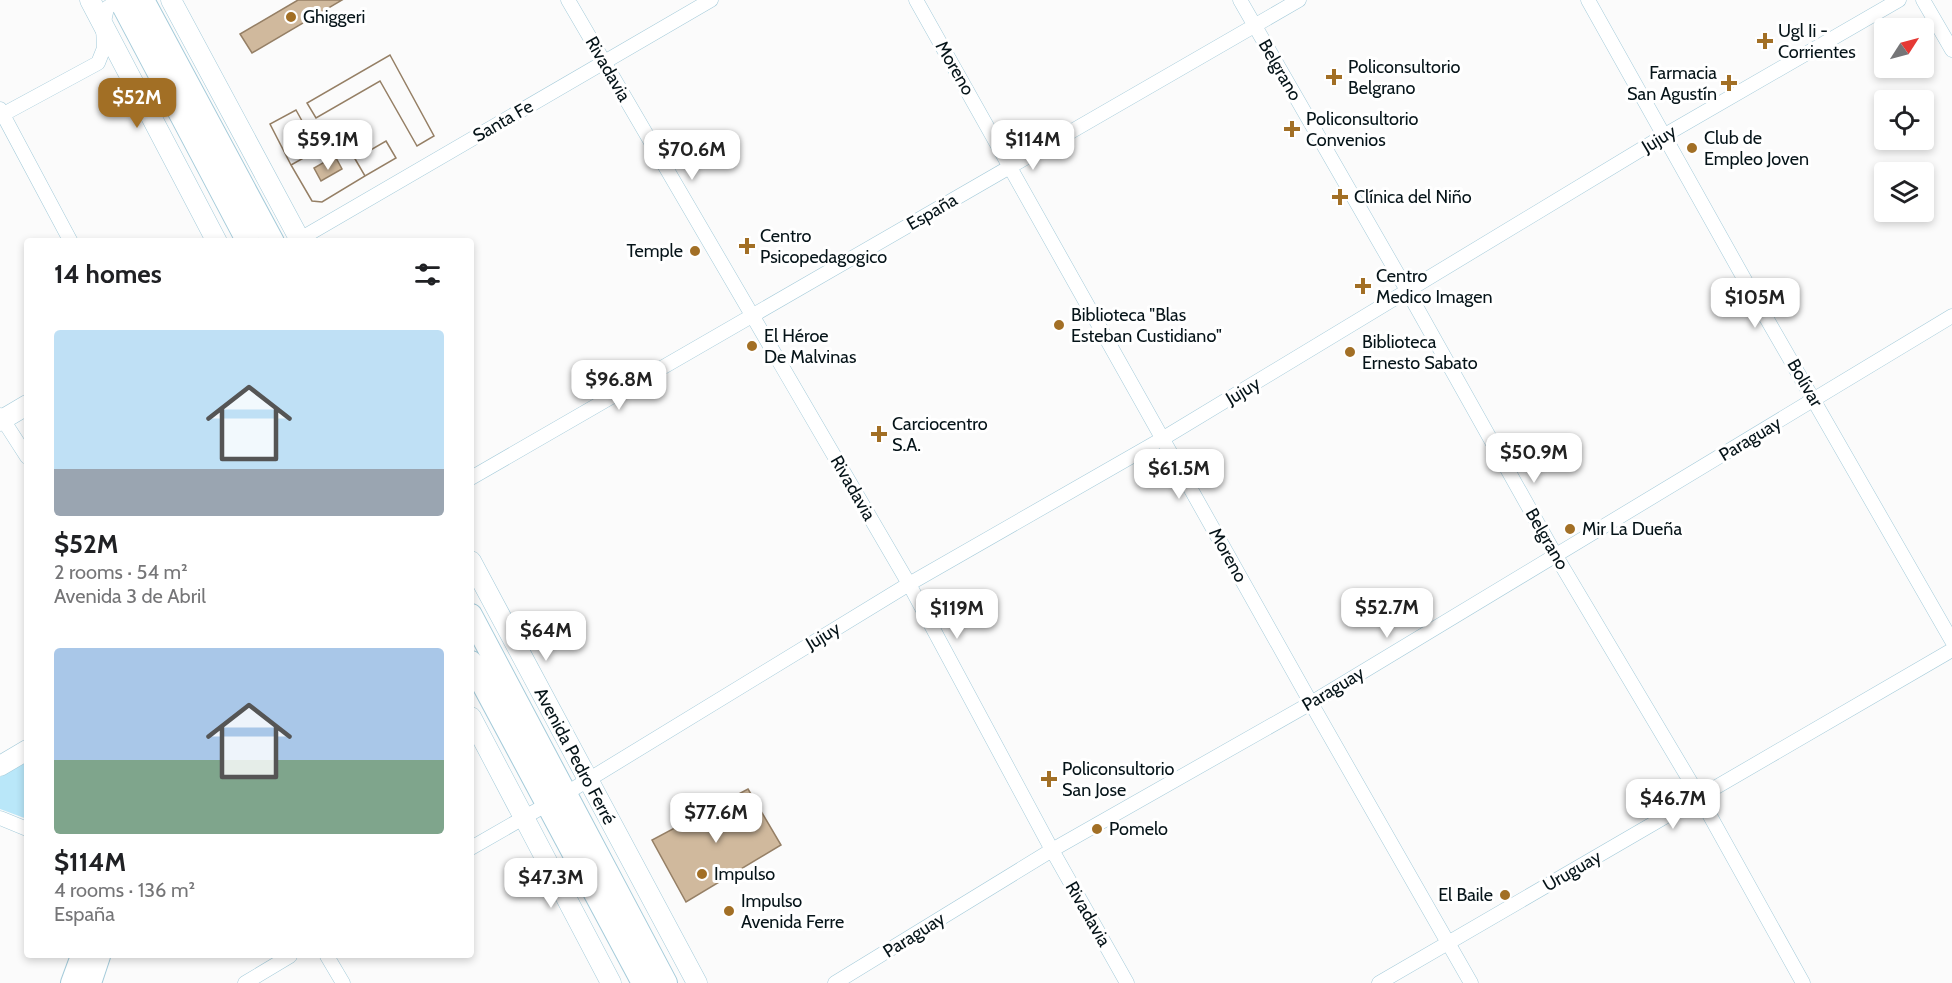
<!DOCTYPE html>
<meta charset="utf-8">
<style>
:root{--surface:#fff;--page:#f2f2f2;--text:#202124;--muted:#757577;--accent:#a26f25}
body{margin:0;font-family:Cabin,sans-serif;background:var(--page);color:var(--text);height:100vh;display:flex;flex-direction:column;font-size:22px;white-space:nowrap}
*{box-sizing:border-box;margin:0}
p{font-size:20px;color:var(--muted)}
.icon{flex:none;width:33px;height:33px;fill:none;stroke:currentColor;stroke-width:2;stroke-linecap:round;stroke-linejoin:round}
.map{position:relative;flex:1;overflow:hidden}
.drawer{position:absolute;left:24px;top:238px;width:450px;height:720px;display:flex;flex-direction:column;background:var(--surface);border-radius:6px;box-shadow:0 3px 9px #0003}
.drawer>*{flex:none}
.needle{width:39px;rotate:54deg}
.buttons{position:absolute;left:1874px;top:18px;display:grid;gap:12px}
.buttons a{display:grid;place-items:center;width:60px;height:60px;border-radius:6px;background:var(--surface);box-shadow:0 3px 9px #0003;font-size:30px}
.price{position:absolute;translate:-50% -51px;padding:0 14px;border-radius:12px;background:#fff;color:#222;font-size:20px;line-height:39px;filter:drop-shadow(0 2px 3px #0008)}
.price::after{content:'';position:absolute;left:50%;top:36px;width:18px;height:14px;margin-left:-9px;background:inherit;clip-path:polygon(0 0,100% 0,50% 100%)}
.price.active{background:var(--accent);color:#fff}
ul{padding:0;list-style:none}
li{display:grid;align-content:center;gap:12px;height:318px;padding:0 30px}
li span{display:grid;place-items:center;height:186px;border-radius:6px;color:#555}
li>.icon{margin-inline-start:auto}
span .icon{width:108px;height:108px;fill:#fffc;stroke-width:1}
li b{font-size:26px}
h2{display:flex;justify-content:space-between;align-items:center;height:72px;padding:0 30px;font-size:26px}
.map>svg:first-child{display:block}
</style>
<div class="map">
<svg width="1952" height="983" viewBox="0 0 1952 983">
<rect width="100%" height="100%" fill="#fbfbfb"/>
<path fill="#b9e7f9" d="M27,762V819L0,809V777Z"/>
<path fill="#d0b99d" stroke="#957f65" stroke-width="1.5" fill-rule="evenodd" d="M298,0H342L252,53L240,34Z
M390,55L434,136L417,146L380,81L316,118L307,103Z
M390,55L434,136L417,146L380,81L316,118L307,103Z
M296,110L318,150L291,165L270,124Z
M296,110L318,150L291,165L270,124Z
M342,136L365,176L322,202L312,201L291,165ZM335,156L342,169L321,181L314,168Z
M342,136L365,176L322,202L312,201L291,165Z
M386,141L396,158L365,176L355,159Z
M386,141L396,158L365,176L355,159Z
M748,789L781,845L686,902L652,840Z"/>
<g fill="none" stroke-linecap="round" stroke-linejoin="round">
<defs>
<path id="minor" d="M568,0L909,584L1052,850L1127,983
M916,0L1311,703L1471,983
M1240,0L1408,292L1556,556L1699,796L1803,983
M1588,0L1760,307L1952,641
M1923,0L1952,50
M0,109L71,242
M0,116L98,63L104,48L103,26L107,8L118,0
M300,239L711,0
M0,415L27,457
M471,478L1299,0
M0,818L27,829
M471,848L565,794L909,584L1162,439L1665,135L1899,0
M327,956L343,983
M245,983L290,956
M835,983L1052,850L1311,703L1952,316
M1379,983L1952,650"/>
<path id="secondary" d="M90,0L217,242
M171,0L301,242
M0,421L27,405
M471,561L697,983
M471,717L611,983
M0,766L27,750"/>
<path id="primary" d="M72,983L82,956
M90,983L99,956"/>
<path id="trunk" d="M120,0L248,242
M143,0L273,242
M471,615L666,983
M471,662L643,983"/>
</defs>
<use href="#minor" stroke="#a4cbda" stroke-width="15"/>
<use href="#secondary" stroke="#a4cbda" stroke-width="21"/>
<use href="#primary" stroke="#a4cbda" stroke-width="24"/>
<use href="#trunk" stroke="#a4cbda" stroke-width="24"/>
<use href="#minor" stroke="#fff" stroke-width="14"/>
<use href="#secondary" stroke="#fff" stroke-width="20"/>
<use href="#primary" stroke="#fff" stroke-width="22"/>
<use href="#trunk" stroke="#fff" stroke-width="22"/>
</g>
<g fill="#a26f25" stroke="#fff" stroke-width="2">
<circle cx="291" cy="17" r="6"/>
<path d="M1762 32h6v6h6v6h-6v6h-6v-6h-6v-6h6z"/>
<path d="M1331 68h6v6h6v6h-6v6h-6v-6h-6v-6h6z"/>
<path d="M1726 74h6v6h6v6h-6v6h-6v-6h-6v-6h6z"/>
<path d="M1289 120h6v6h6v6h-6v6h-6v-6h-6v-6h6z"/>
<circle cx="1692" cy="148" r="6"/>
<path d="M1337 188h6v6h6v6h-6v6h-6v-6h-6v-6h6z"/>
<path d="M744 237h6v6h6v6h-6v6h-6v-6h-6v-6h6z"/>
<circle cx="695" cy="251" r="6"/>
<path d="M1360 277h6v6h6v6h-6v6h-6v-6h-6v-6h6z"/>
<circle cx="1059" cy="325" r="6"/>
<circle cx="752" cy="346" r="6"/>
<circle cx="1350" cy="352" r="6"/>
<path d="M876 425h6v6h6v6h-6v6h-6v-6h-6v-6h6z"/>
<circle cx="1570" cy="529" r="6"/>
<path d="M1046 770h6v6h6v6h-6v6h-6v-6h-6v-6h6z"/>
<circle cx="1097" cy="829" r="6"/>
<circle cx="702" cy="874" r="6"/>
<circle cx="1505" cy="895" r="6"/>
<circle cx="729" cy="911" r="6"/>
</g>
<g text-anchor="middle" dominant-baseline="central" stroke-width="6" stroke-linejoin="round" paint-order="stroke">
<g font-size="18" fill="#061419" stroke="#fff" text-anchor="start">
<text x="303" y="17">Ghiggeri</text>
<text x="1778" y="31">Ugl Ii -<tspan x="1778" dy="21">Corrientes</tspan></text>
<text x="1348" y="67">Policonsultorio<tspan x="1348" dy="21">Belgrano</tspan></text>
<text x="1717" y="73" text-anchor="end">Farmacia<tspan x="1717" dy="21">San Agustín</tspan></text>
<text x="1306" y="119">Policonsultorio<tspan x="1306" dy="21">Convenios</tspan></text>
<text x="1704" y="138">Club de<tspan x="1704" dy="21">Empleo Joven</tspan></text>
<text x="1354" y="197">Clínica del Niño</text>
<text x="760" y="236">Centro<tspan x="760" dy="21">Psicopedagogico</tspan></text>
<text x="683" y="251" text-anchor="end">Temple</text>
<text x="1376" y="276">Centro<tspan x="1376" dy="21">Medico Imagen</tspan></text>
<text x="1071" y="315">Biblioteca "Blas<tspan x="1071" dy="21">Esteban Custidiano"</tspan></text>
<text x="764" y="336">El Héroe<tspan x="764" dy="21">De Malvinas</tspan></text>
<text x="1362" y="342">Biblioteca<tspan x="1362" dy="21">Ernesto Sabato</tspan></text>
<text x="892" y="424">Carciocentro<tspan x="892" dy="21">S.A.</tspan></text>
<text x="1582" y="529">Mir La Dueña</text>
<text x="1062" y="769">Policonsultorio<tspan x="1062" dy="21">San Jose</tspan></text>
<text x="1109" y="829">Pomelo</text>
<text x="714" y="874">Impulso</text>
<text x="1493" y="895" text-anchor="end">El Baile</text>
<text x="741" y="901">Impulso<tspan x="741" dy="21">Avenida Ferre</tspan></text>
</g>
<g font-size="18" fill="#061419" stroke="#fff">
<text transform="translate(955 68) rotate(60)">Moreno</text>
<text transform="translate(608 69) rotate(60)">Rivadavia</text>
<text transform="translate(1280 70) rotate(60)">Belgrano</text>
<text transform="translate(503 121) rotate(-30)">Santa Fe</text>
<text transform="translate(1659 139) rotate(-31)">Jujuy</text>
<text transform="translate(932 212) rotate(-30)">España</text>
<text transform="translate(1805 383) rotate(60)">Bolívar</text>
<text transform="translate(1243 391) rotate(-31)">Jujuy</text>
<text transform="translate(1750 439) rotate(-31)">Paraguay</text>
<text transform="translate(853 488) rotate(60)">Rivadavia</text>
<text transform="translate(1547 539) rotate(60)">Belgrano</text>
<text transform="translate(1228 555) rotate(61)">Moreno</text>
<text transform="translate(823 636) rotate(-31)">Jujuy</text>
<text transform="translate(1333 689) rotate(-31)">Paraguay</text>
<text transform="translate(575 756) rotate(62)">Avenida Pedro Ferré</text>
<text transform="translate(1572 871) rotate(-30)">Uruguay</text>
<text transform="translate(1088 914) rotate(60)">Rivadavia</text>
<text transform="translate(914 935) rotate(-32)">Paraguay</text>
</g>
</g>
</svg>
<div class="buttons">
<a><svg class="needle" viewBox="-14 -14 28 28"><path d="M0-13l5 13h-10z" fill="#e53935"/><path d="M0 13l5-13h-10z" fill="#757577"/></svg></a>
<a><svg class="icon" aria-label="locate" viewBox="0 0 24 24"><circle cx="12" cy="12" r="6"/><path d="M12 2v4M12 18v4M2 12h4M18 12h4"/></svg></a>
<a><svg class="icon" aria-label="layers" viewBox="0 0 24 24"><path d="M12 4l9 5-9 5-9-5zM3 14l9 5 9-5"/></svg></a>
</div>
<b class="price active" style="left:137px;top:129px">$52M</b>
<b class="price" style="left:328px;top:171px">$59.1M</b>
<b class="price" style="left:1033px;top:171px">$114M</b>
<b class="price" style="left:692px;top:181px">$70.6M</b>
<b class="price" style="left:1755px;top:329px">$105M</b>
<b class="price" style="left:619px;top:411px">$96.8M</b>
<b class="price" style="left:1534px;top:484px">$50.9M</b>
<b class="price" style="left:1179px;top:500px">$61.5M</b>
<b class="price" style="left:1387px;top:639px">$52.7M</b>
<b class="price" style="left:957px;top:640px">$119M</b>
<b class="price" style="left:546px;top:662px">$64M</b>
<b class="price" style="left:1673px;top:830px">$46.7M</b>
<b class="price" style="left:716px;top:844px">$77.6M</b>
<b class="price" style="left:551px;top:909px">$47.3M</b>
<section class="drawer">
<h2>14 homes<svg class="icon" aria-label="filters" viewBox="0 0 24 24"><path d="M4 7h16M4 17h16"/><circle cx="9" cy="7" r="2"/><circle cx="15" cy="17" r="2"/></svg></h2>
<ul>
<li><span style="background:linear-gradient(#bfe0f5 75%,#9aa5b1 0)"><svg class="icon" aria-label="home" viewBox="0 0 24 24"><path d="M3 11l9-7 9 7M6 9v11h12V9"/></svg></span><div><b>$52M</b><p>2 rooms · 54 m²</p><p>Avenida 3 de Abril</p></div></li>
<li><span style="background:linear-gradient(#a9c7e8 60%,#7fa58c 0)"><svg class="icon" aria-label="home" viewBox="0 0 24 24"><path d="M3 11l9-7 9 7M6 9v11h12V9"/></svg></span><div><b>$114M</b><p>4 rooms · 136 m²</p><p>España</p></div></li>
</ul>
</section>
</div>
